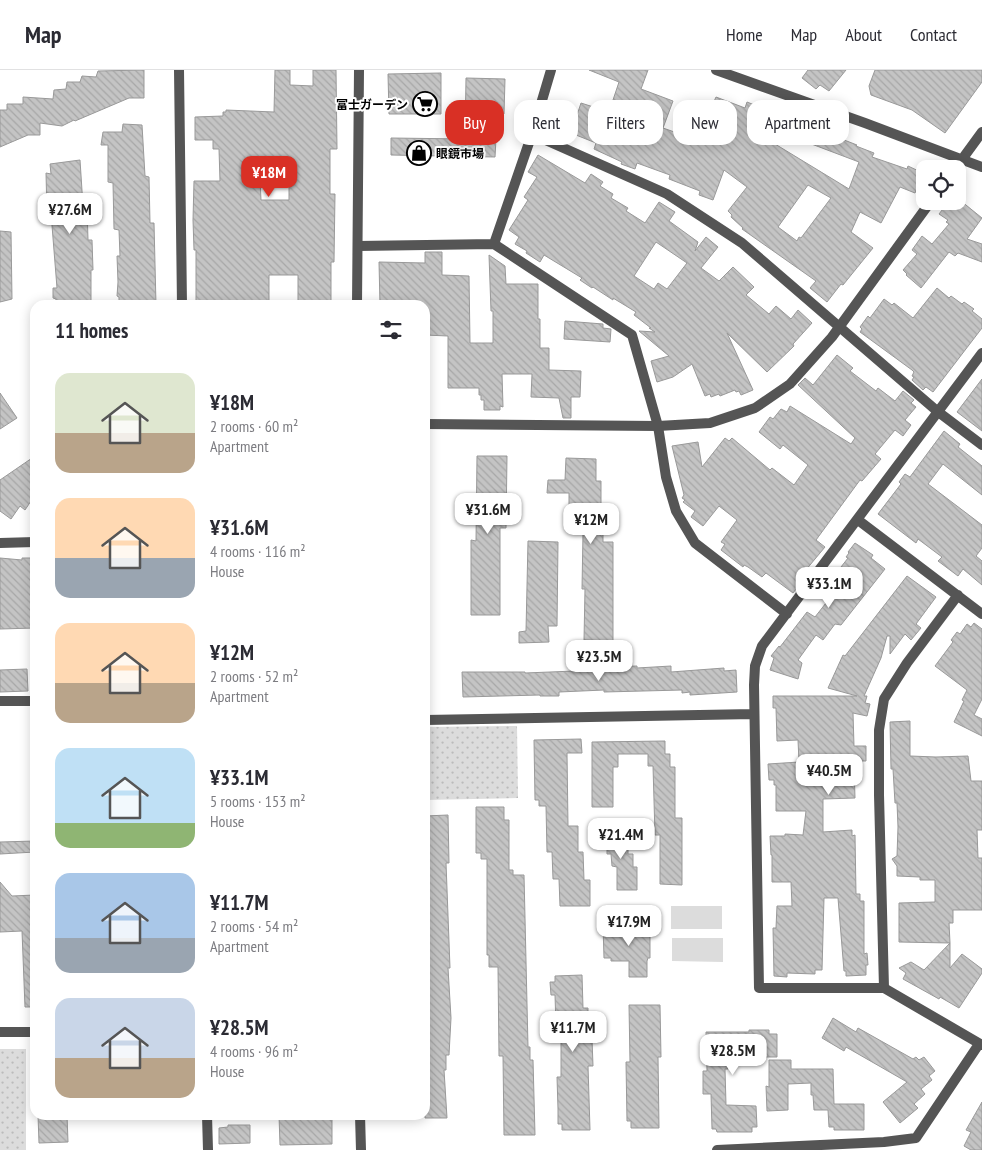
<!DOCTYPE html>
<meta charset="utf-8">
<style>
:root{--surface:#fff;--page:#f2f2f3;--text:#2b2b33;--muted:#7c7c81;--line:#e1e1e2;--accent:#d93025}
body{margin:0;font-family:"PT Sans Narrow","Noto Sans JP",sans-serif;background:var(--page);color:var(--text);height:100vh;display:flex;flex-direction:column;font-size:19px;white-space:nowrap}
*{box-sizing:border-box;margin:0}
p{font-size:16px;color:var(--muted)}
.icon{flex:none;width:28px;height:28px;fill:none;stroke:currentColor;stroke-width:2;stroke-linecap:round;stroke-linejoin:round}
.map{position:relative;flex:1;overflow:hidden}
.sheet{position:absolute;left:30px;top:230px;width:400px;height:820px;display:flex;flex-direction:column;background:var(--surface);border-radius:15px;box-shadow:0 2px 12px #0003}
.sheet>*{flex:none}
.top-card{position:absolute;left:445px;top:30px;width:461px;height:45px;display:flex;gap:10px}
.controls{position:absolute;left:916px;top:90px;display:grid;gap:10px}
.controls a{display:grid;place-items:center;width:50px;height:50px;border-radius:10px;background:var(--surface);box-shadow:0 2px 12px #0003;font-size:25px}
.price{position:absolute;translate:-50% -42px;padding:0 11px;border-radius:10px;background:#fff;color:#222;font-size:16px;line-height:32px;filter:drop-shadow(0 1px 2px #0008)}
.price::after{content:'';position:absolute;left:50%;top:30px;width:15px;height:11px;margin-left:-8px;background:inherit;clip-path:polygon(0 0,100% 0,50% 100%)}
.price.current{background:var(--accent);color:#fff}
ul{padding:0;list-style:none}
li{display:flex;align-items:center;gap:15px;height:125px;padding:0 25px}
li span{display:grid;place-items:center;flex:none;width:140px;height:100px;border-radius:15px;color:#555}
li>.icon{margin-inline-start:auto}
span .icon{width:60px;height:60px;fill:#fffc;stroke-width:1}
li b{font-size:21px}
h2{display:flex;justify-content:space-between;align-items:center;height:60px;padding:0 25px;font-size:21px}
.pill{padding:0 18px;border-radius:15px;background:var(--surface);box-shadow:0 2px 12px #0003;font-size:18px;line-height:45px}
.pill.current{background:var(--accent);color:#fff}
header{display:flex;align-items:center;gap:30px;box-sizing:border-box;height:70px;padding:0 25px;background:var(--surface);border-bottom:1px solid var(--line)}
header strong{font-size:24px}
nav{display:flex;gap:28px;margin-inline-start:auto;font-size:18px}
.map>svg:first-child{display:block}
</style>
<header>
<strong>Map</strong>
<nav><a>Home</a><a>Map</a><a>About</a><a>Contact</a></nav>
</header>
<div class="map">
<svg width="982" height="1080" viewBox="0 0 982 1080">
<defs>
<pattern id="green-dots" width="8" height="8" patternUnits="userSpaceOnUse" patternTransform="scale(1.25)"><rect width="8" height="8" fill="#dcdcdc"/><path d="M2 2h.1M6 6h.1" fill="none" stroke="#bbb" stroke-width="1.8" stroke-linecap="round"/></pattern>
<pattern id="building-back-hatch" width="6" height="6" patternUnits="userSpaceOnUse" patternTransform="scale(1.25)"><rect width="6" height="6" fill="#c4c4c4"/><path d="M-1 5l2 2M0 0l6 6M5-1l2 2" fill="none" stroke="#a7a7a7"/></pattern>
</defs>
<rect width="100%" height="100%" fill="#fff"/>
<path fill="url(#green-dots)" d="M517,656L518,728L425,730V657Z
M0,979H26V1080H0Z"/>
<path fill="#dcdcdc" d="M671,836H722V859H671Z
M672,868H723V892L672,891Z"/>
<path fill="url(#building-back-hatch)" stroke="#999" fill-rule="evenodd" d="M144,0V28H129L75,51L74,50L62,56L40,53V65H28L0,77V40H7V34H23V27L53,29L54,20L66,19L67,12H80L82,6L96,7L98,1Z
M275,0H290V15L313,16V0H336L337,79H330V124H335L334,192H331V235H298V205H269V235H196V180H194L193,150L194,111H220L219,79H213V70H195V47L223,46V42H226V40L274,42ZM289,107V130H261L260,108Z
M589,0H648L641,19L673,31L663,58L697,70L716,27L745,38L747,32L762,38L761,42L820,64L821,61L857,75L856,76L874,83L872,87L907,99L908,96L925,104L919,119L917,118L915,123L900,117L881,153L860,142L851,162L873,178L843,215L841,214L827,232L810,218L816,211L742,159L743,158L731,147L732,145L728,141L747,117L724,100L713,130L699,125L700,121L669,109L670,105L637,93L635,99L621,94L622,92L594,79L596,73L566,61L565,64L546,56L543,51L549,34L577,45L581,33L609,42L619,12ZM756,53L859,92L849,119L752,60ZM808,115L831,128L801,168L799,167L797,171L778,157Z
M808,0H846L829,21L820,15L816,19L802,8Z
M875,0H982V12L945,63L912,40L871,25L869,16Z
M441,3V44H389L388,4Z
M466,8L505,9L504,44L491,43L490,69H496L495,87L391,85V68L465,69Z
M123,54L142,55L145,106L149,107L150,153H154L156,235H119V227L117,226L118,212L117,186H120L119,160L114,159L113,113L108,112V75H101L103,62H122Z
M538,85L585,113L591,104L603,112L600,116L613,124L611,128L628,138L626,141L645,153L659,132L675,142L669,151L698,172L695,181L706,167L718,177L701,198L719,211L733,197L754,217L746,225L769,244L776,236L791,249L798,240L812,253L793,274L794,276L767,302L727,263L753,320L741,325L739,321L736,322L735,320L720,326L719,324L711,327L710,324L705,326L692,294L673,307L657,312L651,291L669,286L639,261L655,262L649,258H651L634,245L636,242L613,228V230L593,217L592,218L580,210L582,208L544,185L540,192L526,183L527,181L515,174L519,167L509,160L528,130L524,127L537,107L528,102ZM656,172L687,193L667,219L658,213L654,219L634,206Z
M80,90L83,136L87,137L88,170H92L93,200H91V235H56V229L53,228V218H57L51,143H47L46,103L51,104L50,94Z
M949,131H961L982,148L967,169L982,174V192L958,183L955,186L949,182L921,218L906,205L907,204L903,200L917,184L912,180L922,166L932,174L949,154L946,152L948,150L939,144Z
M0,161L11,162L12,229L0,232Z
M425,182H442V205L469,206L470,273H493V241H491L489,185L505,196L506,214H538V249H540V278H549V300L581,301L580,327H571V348H563L559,328L531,327L532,304H502L503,337L500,336V340H484V330H481V325H479V318H448V266L425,265V235H380L379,192L425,193Z
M937,218L949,228L951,226L962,234L964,232L974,239L972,241L982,249V258L933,322L926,317L923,320L912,310L914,307L912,306L914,302L912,300L860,262L862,259L860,257L868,246L870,248L884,229L892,235L894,233L913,248Z
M565,251L603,254V258L611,259L610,272L564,269Z
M837,285L853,298L850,301L876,321L878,318L895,331L903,321L914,330L911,333L916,337L905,350L911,355L903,366L895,360L875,384L881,389L862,411L860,410L816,470L825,477L805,501L808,503L793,523L766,503L762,507L748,497L744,495L743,497L721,480L725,474L721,472L737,450L719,436L703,456L691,447L695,441L683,432L685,430L682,428L684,425L672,376L698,372L702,397L725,368L729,371L732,368L770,400L772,398L794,415L808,395L783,375L780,379L759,362L770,347L773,349L781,339L787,342L790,336L851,374L855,368L798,315L805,308L813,315Z
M982,309V361L957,342Z
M0,323L17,348L0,359Z
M944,361L960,374L958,377L982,396V425L943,394L928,414L982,455V478L976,486L982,491V515L963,499L958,506L938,491L942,487L918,469L916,473L878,444L901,414L899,412L905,404L910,407Z
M35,386V425L25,440L20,436L11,449L0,441V410Z
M477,386H507L506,458H500V545H471V470L476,471Z
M566,388L596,389V411H601V436H603V472H613V571L584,570L585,519H582L583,463H572V437H569V423H547L548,410H565Z
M528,471L558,472L557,556H548L549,572L519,573V562L526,561Z
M855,473L873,485L871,488L885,499L841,555L835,554L823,570L816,565L798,590L802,593L798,609L770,600L774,588L771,586L779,576L780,577L807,542L815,547L833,524L831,522L833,520L827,515L848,488L846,487L849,483L848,482Z
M0,488L22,490V488H35V558L0,559Z
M907,506L936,527L916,554L921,558L911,570L905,564L890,584V566H887L881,588L864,626H867L865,633L870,634L867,646L853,643L854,676H866V691H860V695H854L855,728L823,729V762L852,760V766L855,765L856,824H860V831H864V884L867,883L868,895H866V905L846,906V901H844L838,828H824L822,900H815V904L787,903V907L774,906L773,858H776L777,836H792L791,812H772V785H771L770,766H785V764L803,765L806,741H776V715H774V710H769L768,694L799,692L798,670L777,671L776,638H773V626H857L828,618L843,585L845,586Z
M974,553L982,559V629L974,645L982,649V666L954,652L964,631L962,630L967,620L935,596L953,572L951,570L957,562L960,564L967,554L971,557Z
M637,596V598L671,596V602L724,598V601L736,600L737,622L690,625V622L682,623V620L604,622V620L559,622V626H540V625L463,627L462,602H525V603L575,601V598Z
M27,599L28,621L0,622V600Z
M910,651V686L936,687L968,686L971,711H982V760H977L978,788H982V840H953V853H949L950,873L899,872V833L935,832V810H920V807L897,806V796L892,789L897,786L898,757L897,733H895L893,699H891L890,652Z
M581,669L582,683H567L568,756H578V782H583L584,810H590V836H560L559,809H553L552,782H547L546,736H539V730H535L534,670Z
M665,671V684H670V697H675V748H682V815L660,814V765H655L653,696H648V684H618V697H613V737H592V672Z
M476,737H504V750H509V800H513V805H524L528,977H530V990H533L535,1065H504L503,986H499L498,897H489V885H487V789H481V783H476Z
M448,745L449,793H446L450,898H448L451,948L449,985H446V1000H444L447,1048H425V746Z
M602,760H623V772H628V784H633V797H637V820H617V797L612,796L611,784H607V772H602Z
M35,771V782L0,784V772Z
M0,812L12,826L35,825V937H25L22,861L0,862Z
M603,855H650V888H648L647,891V907H629V891H611V888H604Z
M950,873V898L962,884L982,899V903L959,938L940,927L939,929L903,909L906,903L899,898L911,892L924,900Z
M582,905L583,938H588V969H592L593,996H588L590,1060H562V1054H558V1039L557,1007H561V963L560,957H556L555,925H551L550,912H555V906Z
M629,935H660L661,987H658L659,1058H631V1051H627L626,992H630Z
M833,948L856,962L858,958L913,989L916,987L919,990L924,987L935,1001L929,1006L932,1010L921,1019L925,1024L914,1034L918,1038L900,1053L883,1032L907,1012L846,977L844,981L822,968Z
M749,960H769V964H777V987H753V982L728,981V999H725L726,1035L756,1036L757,1057H752V1062H717L716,1059H712L711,1024H703V1001H707L706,962H749Z
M769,990H791V999H833L834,1034H864V1060H834V1057H829L828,1040H814L813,1025H811V1013L788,1014V1040L767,1041L766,1016L769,1017Z
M982,1032V1080H971L964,1076L971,1062L966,1060Z
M38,1045H67L68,1072L39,1073Z
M279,1045H332V1074L280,1075Z
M228,1055H250V1073L219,1074V1058L228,1057Z"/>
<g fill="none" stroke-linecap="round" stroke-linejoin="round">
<path stroke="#555" stroke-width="10" d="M179,0L182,235
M532,64L667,124L742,173L937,341L982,375
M494,174L532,64L551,0
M358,176L494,174L632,265L658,356L666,407L676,441L695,473L787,544
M982,283L762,576L755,596L754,615L759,918H884L982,975
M858,450L982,544
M0,631H35
M425,650L754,644
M884,918L879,725V660L884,629L907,593L958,525
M0,962H35
M207,1045L208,1080
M717,1080L884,1072L916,1068L979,974"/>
<path stroke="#555" stroke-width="10" d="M716,0L865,53L982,97
M955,99L982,62
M357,235L359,0
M425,354L658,356L710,353L755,338L790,314L832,267L931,131
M0,473L35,472
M360,1045L361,1080"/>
</g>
<defs>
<symbol id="supermarket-ring" viewBox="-11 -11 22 22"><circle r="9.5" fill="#fff" stroke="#000" stroke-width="1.5"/><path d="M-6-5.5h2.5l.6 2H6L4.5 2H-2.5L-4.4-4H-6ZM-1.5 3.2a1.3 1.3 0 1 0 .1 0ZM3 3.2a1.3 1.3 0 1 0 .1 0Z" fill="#000"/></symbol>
<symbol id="shop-ring" viewBox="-11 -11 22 22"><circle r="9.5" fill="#fff" stroke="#000" stroke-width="1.5"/><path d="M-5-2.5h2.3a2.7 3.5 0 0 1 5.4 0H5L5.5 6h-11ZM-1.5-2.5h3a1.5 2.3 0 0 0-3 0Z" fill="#000"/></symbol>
</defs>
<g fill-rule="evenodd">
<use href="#supermarket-ring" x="411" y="20" width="28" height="28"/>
<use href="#shop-ring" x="405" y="69" width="28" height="28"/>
</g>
<g text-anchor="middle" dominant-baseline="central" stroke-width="4" stroke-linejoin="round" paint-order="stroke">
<g font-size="12" font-weight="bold" fill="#000" stroke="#fff" text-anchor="end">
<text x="408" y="34">富士ガーデン</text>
<text x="436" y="83" text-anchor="start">眼鏡市場</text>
</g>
</g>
</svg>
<div class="controls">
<a><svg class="icon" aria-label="locate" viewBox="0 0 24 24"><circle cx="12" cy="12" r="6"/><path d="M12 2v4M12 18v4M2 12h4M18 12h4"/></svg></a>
</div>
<b class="price current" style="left:269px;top:128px">¥18M</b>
<b class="price" style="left:70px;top:165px">¥27.6M</b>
<b class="price" style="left:488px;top:465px">¥31.6M</b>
<b class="price" style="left:591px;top:475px">¥12M</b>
<b class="price" style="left:829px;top:539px">¥33.1M</b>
<b class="price" style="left:599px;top:612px">¥23.5M</b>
<b class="price" style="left:829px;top:726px">¥40.5M</b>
<b class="price" style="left:621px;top:790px">¥21.4M</b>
<b class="price" style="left:629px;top:877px">¥17.9M</b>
<b class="price" style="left:573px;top:983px">¥11.7M</b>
<b class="price" style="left:733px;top:1006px">¥28.5M</b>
<div class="top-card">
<a class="pill current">Buy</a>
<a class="pill">Rent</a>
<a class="pill">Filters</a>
<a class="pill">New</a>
<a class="pill">Apartment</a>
</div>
<section class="sheet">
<h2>11 homes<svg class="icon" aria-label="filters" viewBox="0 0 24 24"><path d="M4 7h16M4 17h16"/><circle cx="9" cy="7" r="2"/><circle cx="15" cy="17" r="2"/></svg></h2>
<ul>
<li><span style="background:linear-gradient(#dfe7d0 60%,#b9a48a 0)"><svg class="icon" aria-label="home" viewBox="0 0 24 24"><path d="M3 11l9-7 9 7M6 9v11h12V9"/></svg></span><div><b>¥18M</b><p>2 rooms · 60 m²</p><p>Apartment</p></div></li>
<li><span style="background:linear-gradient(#ffd9b3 60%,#9aa5b1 0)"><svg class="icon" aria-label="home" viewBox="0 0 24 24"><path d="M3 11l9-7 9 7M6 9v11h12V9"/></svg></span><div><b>¥31.6M</b><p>4 rooms · 116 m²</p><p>House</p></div></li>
<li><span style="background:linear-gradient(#ffd9b3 60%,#b9a48a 0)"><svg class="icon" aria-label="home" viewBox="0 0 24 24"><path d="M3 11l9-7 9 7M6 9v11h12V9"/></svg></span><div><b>¥12M</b><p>2 rooms · 52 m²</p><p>Apartment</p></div></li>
<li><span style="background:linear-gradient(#bfe0f5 75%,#8fb573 0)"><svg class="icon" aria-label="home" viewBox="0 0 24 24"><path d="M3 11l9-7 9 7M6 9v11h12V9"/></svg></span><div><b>¥33.1M</b><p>5 rooms · 153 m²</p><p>House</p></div></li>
<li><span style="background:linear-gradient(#a9c7e8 65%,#9aa5b1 0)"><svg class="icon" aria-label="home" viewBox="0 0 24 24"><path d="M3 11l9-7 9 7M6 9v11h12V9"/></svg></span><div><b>¥11.7M</b><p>2 rooms · 54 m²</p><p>Apartment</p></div></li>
<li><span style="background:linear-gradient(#c9d6e8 60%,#b9a48a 0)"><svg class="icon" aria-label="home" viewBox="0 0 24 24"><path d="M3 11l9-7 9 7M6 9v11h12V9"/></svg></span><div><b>¥28.5M</b><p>4 rooms · 96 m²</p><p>House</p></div></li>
</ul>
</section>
</div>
